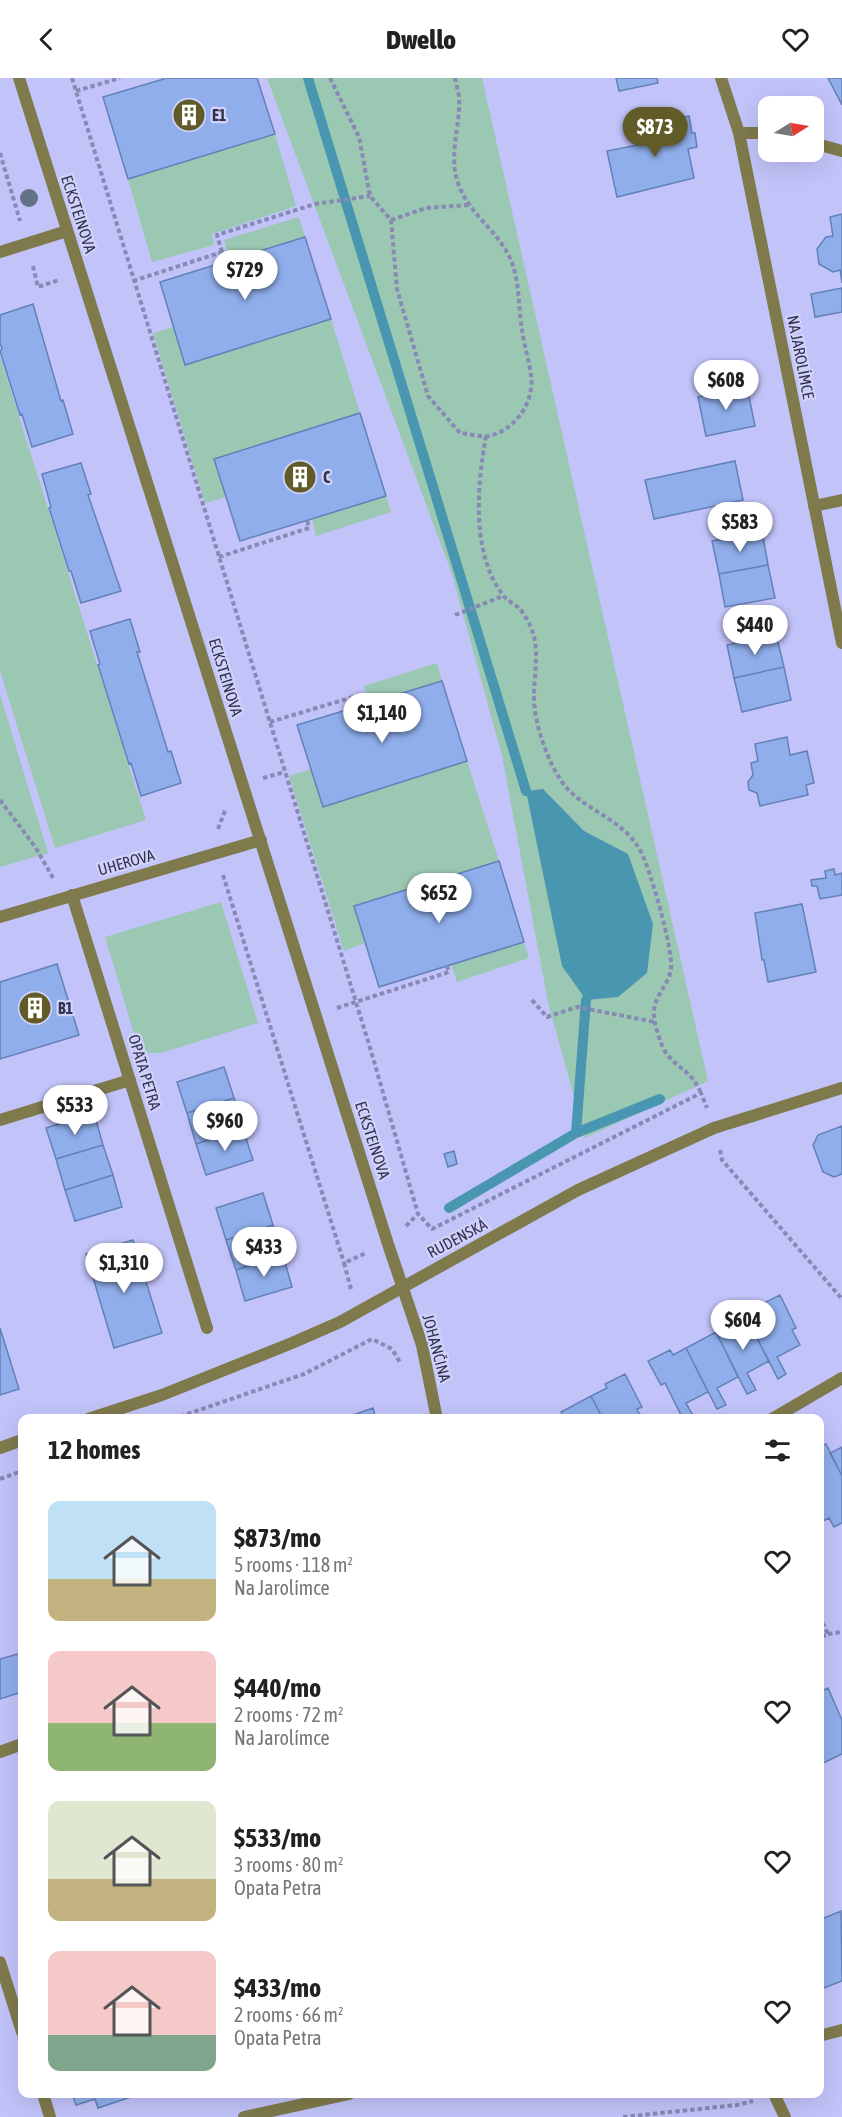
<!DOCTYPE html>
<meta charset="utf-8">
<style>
:root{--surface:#fff;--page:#f6f6f6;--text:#222;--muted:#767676;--accent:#615b28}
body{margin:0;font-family:"Asap Condensed",sans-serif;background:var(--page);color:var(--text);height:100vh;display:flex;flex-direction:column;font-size:22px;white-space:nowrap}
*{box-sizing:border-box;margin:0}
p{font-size:20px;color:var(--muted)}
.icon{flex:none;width:33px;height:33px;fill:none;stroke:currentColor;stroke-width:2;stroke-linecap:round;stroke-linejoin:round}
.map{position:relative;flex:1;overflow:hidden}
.side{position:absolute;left:18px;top:1336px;width:806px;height:684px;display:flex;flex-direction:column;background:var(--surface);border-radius:12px;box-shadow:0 6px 24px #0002}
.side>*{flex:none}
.needle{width:39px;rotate:79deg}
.controls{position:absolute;left:758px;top:18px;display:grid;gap:12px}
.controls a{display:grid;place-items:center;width:66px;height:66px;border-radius:12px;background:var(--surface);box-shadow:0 6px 24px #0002;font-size:30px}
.price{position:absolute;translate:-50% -51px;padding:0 14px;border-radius:21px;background:#fff;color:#222;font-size:20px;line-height:39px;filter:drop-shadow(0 2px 3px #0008)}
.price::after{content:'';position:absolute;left:50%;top:36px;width:18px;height:14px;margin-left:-9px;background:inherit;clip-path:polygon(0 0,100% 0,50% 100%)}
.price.current{background:var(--accent);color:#fff}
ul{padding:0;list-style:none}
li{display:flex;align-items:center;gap:18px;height:150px;padding:0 30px}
li span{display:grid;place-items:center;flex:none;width:168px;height:120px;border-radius:12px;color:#555}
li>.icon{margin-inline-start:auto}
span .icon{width:72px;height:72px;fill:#fffc;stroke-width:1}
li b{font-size:26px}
h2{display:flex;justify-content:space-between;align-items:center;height:72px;padding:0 30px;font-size:26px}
header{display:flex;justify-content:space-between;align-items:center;height:78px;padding:0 30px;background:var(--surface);font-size:27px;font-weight:800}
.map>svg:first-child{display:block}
</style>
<header><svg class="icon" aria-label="back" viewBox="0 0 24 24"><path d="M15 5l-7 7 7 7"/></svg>Dwello<svg class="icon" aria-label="heart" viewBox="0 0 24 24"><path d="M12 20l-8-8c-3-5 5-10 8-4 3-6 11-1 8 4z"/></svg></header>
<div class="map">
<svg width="842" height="2039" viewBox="0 0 842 2039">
<rect width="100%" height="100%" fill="#c2c3f9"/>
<path fill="#9bc8b2" d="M267,0H482L708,1003L585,1060L548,924L502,678L452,496Z
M275,56L296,128L212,156L214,167L152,184L128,101Z
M299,139L305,159L229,182L224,162Z
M331,241L360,335L226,419L205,425L153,255L173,249L186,287Z
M0,278L146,742L55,770L0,593Z
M386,418L391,434L316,458L312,441Z
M437,585L442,603L370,625L364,608Z
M0,616L48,775L0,789Z
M467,683L499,783L354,828L365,865L344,873L289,698L311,691L323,729Z
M221,824L258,945L161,975H146L138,969L105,859Z
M524,864L529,880L457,904L451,886Z"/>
<path fill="#4996b1" d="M543,711L584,753L628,776L653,846L647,895L618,919L586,922L562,888L526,713Z"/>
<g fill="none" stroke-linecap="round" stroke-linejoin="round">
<path stroke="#4996b1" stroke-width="10" d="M308,0L526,713
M576,1055L586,922
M449,1130L576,1055L660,1021"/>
</g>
<path fill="#8faeeb" stroke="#6380b9" stroke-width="1.5" d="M167,0H257L275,56L128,101L103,19Z
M616,0H657L658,5L619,13Z
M828,0H842V27Z
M689,38L692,55H695L697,69L688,71L694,100L617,119L607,73L648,65L645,48Z
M842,136V205L840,192L833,194L819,186L817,171L826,159L833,158L830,139Z
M305,159L331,241L185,287L160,204Z
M842,210V234L815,239L811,216Z
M33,226L61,323L63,322L73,356L32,369L22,336L20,337L0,273L2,271L0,264V237Z
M747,309L755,348L706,358L698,319Z
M360,335L386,418L240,463L214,381Z
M735,383L743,422L654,441L645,402Z
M81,385L91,416L88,417L121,513L81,525L71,493H69L49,430L51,429L42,396Z
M762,453L768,487L719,496L712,463Z
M768,487L775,520L725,529L719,496Z
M130,541L140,574H137L168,674L171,673L181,705L141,718L131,685L129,686L98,587L100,586L90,553Z
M776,556L784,589L734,600L727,567Z
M784,589L791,622L742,634L734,600Z
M442,603L467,683L323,729L297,647Z
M787,659L790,677L807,673L814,705L806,707L808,717L760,728L757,715L749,712L748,704L753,697L751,685L758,683L755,666Z
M499,783L524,864L379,909L354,828Z
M834,791L835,797L842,795V817L820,821L817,808H812L811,802L826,800L825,793Z
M802,826L816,894L768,904L764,882H762L755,835Z
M57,886L79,957L0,981V904Z
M224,989L234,1020L187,1035L177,1004Z
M234,1020L243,1051L196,1066L187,1035Z
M94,1035L103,1067L56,1081L46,1050Z
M842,1048V1096L834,1099L823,1094L813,1067L818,1057Z
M243,1051L253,1082L206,1097L196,1066Z
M103,1067L113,1097L65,1112L56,1081Z
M454,1073L457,1086L448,1089L444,1076Z
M113,1097L122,1129L75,1143L65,1112Z
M263,1115L273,1147L226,1162L216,1130Z
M273,1147L283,1177L236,1192L226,1162Z
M133,1162L162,1255L114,1270L86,1176Z
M283,1177L292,1209L245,1223L236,1192Z
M780,1217L796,1250L792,1252L800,1267L777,1279L786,1296L778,1301L746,1239L762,1231L760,1227Z
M746,1239L769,1283L747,1295L756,1312L747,1316L716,1254Z
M0,1250L19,1311L0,1317Z
M716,1254L738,1299L717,1310L726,1327L717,1331L686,1270Z
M686,1270L708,1314L686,1325L695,1341H683L665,1305L661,1307L648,1283L670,1272L673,1277Z
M625,1296L642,1329L637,1331L642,1341H603L591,1318L607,1310L605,1306Z
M591,1318L603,1341H565L561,1334Z
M373,1330L376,1341H345L344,1340Z
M826,1366L842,1398V1445L834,1449L829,1440L819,1445V1369Z
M842,1369V1398L830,1375Z
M18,1576L22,1589V1614L0,1621V1581Z
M828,1610L842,1642V1676L819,1687V1614Z
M841,1833L842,1903L819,1912V1874L821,1873L819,1868V1842Z
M72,2016H130L131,2019L98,2030L95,2021L76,2027Z"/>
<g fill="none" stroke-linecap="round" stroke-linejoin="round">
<path stroke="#8889b4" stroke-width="4" stroke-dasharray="4.5 3" stroke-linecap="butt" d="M72,0L371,973L418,1136L432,1151L701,1015L707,1030
M164,0V1
M330,0L359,59L370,118L391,142L397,211L428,318L460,355C469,356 480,359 488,358C515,353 535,324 531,297C529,282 524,267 522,252C518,228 520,202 510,180C497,152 468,135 458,105C448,76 461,47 459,18C458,12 456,6 455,0
M76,13L120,0
M0,75L20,143
M391,142L426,130L469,127
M222,174L217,157L315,126L370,118
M33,188L38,209L59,202
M133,203L222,174L226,183
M486,358C477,407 471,476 503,517C507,523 515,526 520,531C525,537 531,548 533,555C539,575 534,598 534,619C534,644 546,679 560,701C580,733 625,739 642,776C651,795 673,870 671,890C669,910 649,919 655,945C657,953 661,968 666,975C679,992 691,992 701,1015
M219,479L309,450L307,442
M455,537L503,518
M270,644L363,616L366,626
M263,700L285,694
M0,722L36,770L53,800
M218,751L226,730
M223,797L344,1185
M532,922L547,939L577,929L655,944
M337,930L449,894L447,888
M720,1072L722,1082L842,1221
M406,1148L418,1136
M351,1211L344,1185L366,1175
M173,1341L304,1296L372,1261L392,1271L401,1286
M0,1401L22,1393
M819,1538L828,1556L819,1560
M828,1556L842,1554
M623,2039L737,2027L753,2023"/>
<path stroke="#7f7a4c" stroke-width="12" d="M19,0L388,1166L422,1267L437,1341
M721,0L739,55L842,565
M739,55H768
M813,65L842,73
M0,174L67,153
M814,428L842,422
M72,817L207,1250
M0,839L261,762
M0,1042L130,1002
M772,1341L842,1300
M0,1674L22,1666
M0,1884L22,1954
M819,1958L842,1952
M43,2016L50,2039
M774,2016L785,2039
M244,2039L349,2016"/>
<path stroke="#7f7a4c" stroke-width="12" d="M88,1341L162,1317L292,1265L340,1244L578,1112L714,1050L842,1010
M0,1370L22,1362"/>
</g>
<circle fill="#617384" cx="29" cy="120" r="9"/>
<defs>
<symbol id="building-disc" viewBox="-11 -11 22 22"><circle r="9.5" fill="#615b28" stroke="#d0d2fb"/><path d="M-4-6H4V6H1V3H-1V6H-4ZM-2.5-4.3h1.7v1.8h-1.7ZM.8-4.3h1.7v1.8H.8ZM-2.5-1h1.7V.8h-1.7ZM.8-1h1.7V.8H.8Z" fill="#fff"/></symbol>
</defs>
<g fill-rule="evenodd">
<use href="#building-disc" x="170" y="18" width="38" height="38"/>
<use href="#building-disc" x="281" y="380" width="38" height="38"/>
<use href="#building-disc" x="16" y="911" width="38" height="38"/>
</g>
<g text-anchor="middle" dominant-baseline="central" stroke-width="4.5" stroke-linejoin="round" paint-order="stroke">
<g font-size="16" font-weight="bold" fill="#32324d" stroke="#d0d2fb" text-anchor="start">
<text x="212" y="37">E1</text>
<text x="323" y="399">C</text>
<text x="58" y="930">B1</text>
</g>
<g font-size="16" fill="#32324d" stroke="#d0d2fb">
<text transform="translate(79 136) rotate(72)">ECKSTEINOVA</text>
<text transform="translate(801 279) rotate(79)">NA JAROLÍMCE</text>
<text transform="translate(226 599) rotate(73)">ECKSTEINOVA</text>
<text transform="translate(126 784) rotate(-16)">UHEROVA</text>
<text transform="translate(145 994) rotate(73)">OPATA PETRA</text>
<text transform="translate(373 1062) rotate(72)">ECKSTEINOVA</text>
<text transform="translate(457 1160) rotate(-28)">RUDENSKÁ</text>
<text transform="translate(437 1270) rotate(75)">JOHANČINA</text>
</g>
</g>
</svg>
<div class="controls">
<a><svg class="needle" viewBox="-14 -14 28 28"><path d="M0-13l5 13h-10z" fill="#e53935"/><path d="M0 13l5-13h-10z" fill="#767676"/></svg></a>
</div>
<b class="price current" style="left:655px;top:80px">$873</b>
<b class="price" style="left:245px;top:223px">$729</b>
<b class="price" style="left:726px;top:333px">$608</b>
<b class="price" style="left:740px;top:475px">$583</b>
<b class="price" style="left:755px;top:578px">$440</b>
<b class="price" style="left:382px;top:666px">$1,140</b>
<b class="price" style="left:439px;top:846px">$652</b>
<b class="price" style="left:75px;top:1058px">$533</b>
<b class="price" style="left:225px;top:1074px">$960</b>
<b class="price" style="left:264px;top:1200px">$433</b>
<b class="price" style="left:124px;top:1216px">$1,310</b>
<b class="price" style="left:743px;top:1273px">$604</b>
<section class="side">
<h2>12 homes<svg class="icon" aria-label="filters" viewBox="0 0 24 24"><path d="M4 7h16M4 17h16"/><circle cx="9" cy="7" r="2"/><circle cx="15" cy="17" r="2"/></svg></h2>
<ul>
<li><span style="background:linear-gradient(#bfe0f5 65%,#c2b280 0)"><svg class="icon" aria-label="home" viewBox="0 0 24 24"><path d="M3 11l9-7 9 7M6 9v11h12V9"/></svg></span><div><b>$873/mo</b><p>5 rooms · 118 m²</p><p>Na Jarolímce</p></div><svg class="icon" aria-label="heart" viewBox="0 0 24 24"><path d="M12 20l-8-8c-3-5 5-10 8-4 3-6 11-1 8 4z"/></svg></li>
<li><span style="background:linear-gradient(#f6c9c9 60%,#8fb573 0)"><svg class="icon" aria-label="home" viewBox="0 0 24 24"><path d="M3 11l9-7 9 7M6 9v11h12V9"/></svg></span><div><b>$440/mo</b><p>2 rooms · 72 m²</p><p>Na Jarolímce</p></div><svg class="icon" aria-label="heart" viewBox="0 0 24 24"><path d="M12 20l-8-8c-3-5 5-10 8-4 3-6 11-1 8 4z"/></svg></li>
<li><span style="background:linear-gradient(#dfe7d0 65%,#c2b280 0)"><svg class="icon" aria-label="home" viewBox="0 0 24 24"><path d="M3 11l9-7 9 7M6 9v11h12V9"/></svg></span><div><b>$533/mo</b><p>3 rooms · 80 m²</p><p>Opata Petra</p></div><svg class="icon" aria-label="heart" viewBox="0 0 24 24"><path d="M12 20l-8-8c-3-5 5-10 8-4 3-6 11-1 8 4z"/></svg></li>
<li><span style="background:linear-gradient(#f6c9c9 70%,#7fa58c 0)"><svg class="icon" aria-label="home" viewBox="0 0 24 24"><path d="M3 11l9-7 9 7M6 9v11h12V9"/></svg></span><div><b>$433/mo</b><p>2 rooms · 66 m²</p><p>Opata Petra</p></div><svg class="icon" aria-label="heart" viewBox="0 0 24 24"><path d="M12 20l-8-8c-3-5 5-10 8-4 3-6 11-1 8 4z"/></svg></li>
</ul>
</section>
</div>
